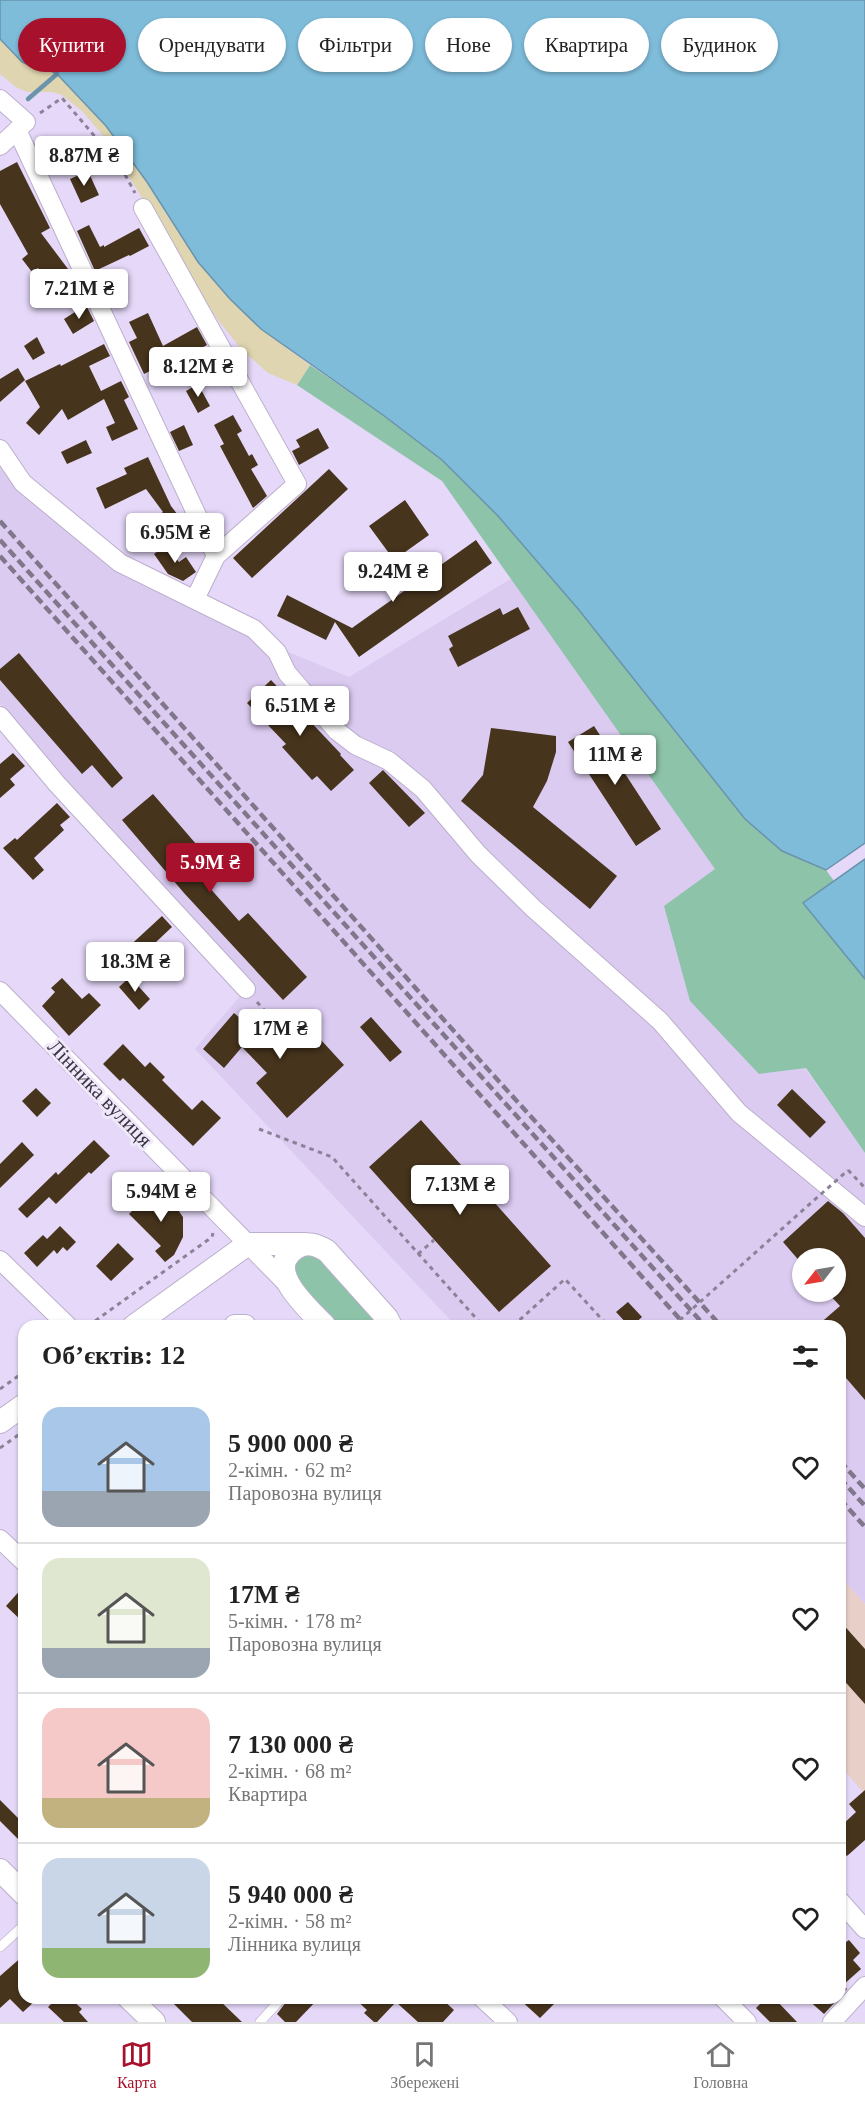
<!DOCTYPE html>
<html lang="uk">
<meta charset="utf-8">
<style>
:root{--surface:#fff;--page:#f2f2f2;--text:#222;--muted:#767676;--line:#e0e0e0;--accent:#a8112b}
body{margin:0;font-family:Georgia,serif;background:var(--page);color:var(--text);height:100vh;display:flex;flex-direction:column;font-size:22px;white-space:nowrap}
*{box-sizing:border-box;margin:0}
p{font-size:20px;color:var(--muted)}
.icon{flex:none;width:33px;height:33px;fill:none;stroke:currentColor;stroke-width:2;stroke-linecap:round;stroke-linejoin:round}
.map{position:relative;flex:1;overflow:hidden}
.sheet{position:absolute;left:18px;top:1320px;width:828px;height:684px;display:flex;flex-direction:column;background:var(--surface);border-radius:18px;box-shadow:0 2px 4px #0004}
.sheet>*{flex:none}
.banner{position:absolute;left:18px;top:18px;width:830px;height:54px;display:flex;gap:12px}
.needle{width:39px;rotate:239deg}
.fabs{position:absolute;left:792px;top:1248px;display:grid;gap:12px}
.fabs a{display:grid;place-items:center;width:54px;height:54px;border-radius:50%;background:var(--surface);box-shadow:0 2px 4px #0004;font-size:30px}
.price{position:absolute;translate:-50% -51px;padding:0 14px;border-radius:6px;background:#fff;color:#222;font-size:20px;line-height:39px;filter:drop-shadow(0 2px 3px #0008)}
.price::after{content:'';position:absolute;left:50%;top:36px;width:18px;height:14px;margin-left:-9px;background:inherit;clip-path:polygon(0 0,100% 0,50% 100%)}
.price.on{background:var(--accent);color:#fff}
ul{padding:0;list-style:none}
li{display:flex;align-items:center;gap:18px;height:150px;padding:0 24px}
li+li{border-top:2px solid var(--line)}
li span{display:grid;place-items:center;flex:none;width:168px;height:120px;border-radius:18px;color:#555}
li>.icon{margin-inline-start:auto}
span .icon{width:72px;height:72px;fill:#fffc;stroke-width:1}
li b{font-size:26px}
h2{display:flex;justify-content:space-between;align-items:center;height:72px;padding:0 24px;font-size:26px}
.pill{padding:0 21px;border-radius:27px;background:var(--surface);box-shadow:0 2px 4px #0004;font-size:21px;line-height:54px}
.pill.on{background:var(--accent);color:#fff}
.menu{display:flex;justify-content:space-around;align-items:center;height:84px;border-top:2px solid var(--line);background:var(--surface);font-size:16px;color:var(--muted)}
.menu a{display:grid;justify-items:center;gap:3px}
.menu .on{color:var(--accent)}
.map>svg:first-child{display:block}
</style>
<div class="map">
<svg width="865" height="2022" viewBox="0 0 865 2022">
<rect width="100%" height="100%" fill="#e5d8f8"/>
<path fill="#e8cfc7" d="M840,1576L865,1604V1794L840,1766Z"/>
<path fill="#dbcbf1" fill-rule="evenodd" d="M0,468L15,484L121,575L230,628L349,677L512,578L715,869L805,1068L865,1153V1604L840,1576V1326H456L195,1049L246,989L0,704ZM802,1258H836V1292H802Z"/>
<path fill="#8dc3a9" d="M310,365L383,415L442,460L498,516L579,610L745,819L782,851L826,870L834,881L803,903L865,979V1153L806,1068L759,1074L690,1001L664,906L715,869L442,481L297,385Z
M317,1252L384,1326H334L294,1281L292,1260Z"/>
<path fill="#dfd5b0" d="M0,39L22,62L33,67L45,68L57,74L74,91L106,126L147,182L168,217L230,299L261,329L310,365L297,385L268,373L242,350L218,320L197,287L105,138L83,112L62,95L52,92H27L16,87L0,74Z"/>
<path fill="#7ebcda" stroke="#6a93ac" stroke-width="1.5" d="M0,0H865V843L826,870L782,851L745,819L579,610L498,516L442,460L383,415L261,329L230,299L198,262L147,182L106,126L57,74L45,68L33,67L22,62L0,39Z
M865,859V979L803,903Z"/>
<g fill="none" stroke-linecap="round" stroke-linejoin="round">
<path stroke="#6a93ac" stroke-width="4.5" d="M28,99L57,74"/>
</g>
<path fill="#47341d" d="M86,148L92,162L76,169L70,155Z
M17,162L50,228L41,233L71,273L76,282L58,296L38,268L32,272L22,259L28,254L0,204V171Z
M88,171L99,195L81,203L70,179Z
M89,225L100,247L104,245V247L139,228L149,246L130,256L129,255L95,271L77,231Z
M86,305L94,321L73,334L64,319Z
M148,313L163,346L197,327L207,345L183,358L179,351L154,363L156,368L144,374L129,342L137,338L129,322Z
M37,337L45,353L33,360L24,346Z
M104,344L110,356L89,366L101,391L121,381L129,397L124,400L138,429L112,441L106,427L115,423L104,399L68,420L62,409L39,435L26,423L40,407L25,381L60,364L61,366Z
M18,368L25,380L0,402V379Z
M198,384L210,406L198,413L186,391Z
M233,415L242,431L237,434L249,456L252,454L258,465L251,469L267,496L253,508L220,446L224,444L214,425Z
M184,425L193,445L179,451L170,432Z
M318,428L329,448L299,465L292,451L300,447L296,440Z
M86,440L92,453L67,464L61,452Z
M148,457L171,506L181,519L178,521L180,525L175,529L172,525L165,530L156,517L163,512L146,489L105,509L96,488L127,474L124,468Z
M329,469L348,489L252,578L233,558Z
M405,500L429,535L394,560L369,526Z
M476,540L492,563L359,657L335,622L326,640L277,616L287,595L352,628Z
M166,545L179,562L186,557L196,572L183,581L168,574L154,554Z
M518,607L530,629L458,667L449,649L453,646L448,636L500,608L503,615Z
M19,653L123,778L112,788L92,765L82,774L0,680V669Z
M271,680L341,754L340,755L354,770L331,791L317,776L312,780L282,747L286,744L247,703Z
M594,726L661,829L636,846L568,742Z
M491,728L556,736V752L547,781L533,807L617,876L590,909L461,801L483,775Z
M13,753L25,766L10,779L15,785L0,798V764Z
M383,770L425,813L409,827L369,783Z
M153,794L215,866L201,878L239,921L248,913L307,977L283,1000L184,893L122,820Z
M57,803L70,817L60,825L64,830L34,858L44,870L33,880L3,848L15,838L17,840Z
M162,916L172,927L122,974L111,963Z
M130,977L150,999L139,1010L119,987Z
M62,978L82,999L89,993L101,1005L69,1036L42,1006L55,992L51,988Z
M234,1013L271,1044L300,1017L344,1065L287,1118L256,1083L267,1073L242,1047L224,1068L203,1049Z
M371,1017L402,1052L390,1062L360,1027Z
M123,1044L145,1067L150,1062L165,1077L162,1080L192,1110L202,1100L221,1118L193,1146L123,1078L120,1081L103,1064Z
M36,1088L51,1103L37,1117L22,1101Z
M792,1089L826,1122L810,1138L777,1105Z
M421,1120L551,1266L499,1312L369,1167Z
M94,1140L110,1156L91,1174L89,1172L56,1204L49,1197L27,1218L18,1209L56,1172L58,1175Z
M22,1142L34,1155L0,1188V1164Z
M152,1191L171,1200L183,1217V1237L174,1255L165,1262L155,1251L161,1246L129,1214Z
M828,1201L843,1213L865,1238V1400L840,1371V1326H817L840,1306L827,1292H836V1258H802V1264L783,1242Z
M60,1226L76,1242L67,1251L63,1247L57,1254L54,1250L37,1267L24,1253L43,1235L47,1239Z
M118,1243L134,1259L111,1281L96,1266Z
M628,1302L642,1317L632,1326H629L616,1312Z
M24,1586V1623L6,1606Z
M840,1621L865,1649V1704L840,1676Z
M865,1790V1840L847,1856L840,1848V1827L856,1812L849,1804Z
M0,1800L24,1824V1845L0,1821Z
M849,1940L860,1953L853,1960L861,1969L843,1985L847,1989L840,1997V1946Z
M24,1955V1998H30L34,2002L23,2012L10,1999L0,2008V1976Z
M57,1998H70L82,2009L79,2012L88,2022H64L48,2007Z
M168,1998H217L242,2022H192Z
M289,1998H319L296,2022H285L277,2014Z
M354,1998H441L454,2010L443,2022H418L396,2002L377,2022H374L364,2013L367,2010Z
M518,1998H560L540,2018Z
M766,1998H774L797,2022H770L756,2008Z
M806,1998H839L824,2014Z"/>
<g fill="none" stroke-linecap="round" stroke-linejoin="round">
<defs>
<path id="service" d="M0,1947L24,1925
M260,2022L282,1998"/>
<path id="minor" d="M0,99L26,122L0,146
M17,130L216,556
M143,208L297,484L216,556L195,599
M0,449L23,483L120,563L254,629L277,652L287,673L337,731L355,745L389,761L423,789L478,854L533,908L660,1021L739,1113L865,1217
M0,716L57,784L246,989
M0,991L289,1286
M0,1260L68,1326
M0,1539L24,1562
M840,1901L865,1929
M482,1998L508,2022
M723,1998L747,2022
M832,2022L865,1986"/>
<path id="tertiary" d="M134,1326L248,1244H306
M235,1326H245
M325,1326C309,1309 262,1270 296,1248C307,1241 317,1245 327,1251L387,1318L391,1326
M0,1422L24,1405
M0,1870L24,1894
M129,1998L154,2022"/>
</defs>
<use href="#service" stroke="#bcafcd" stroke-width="10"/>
<use href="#minor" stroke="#bcafcd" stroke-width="20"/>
<use href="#tertiary" stroke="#bcafcd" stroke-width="24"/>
<path stroke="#8b8298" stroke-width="3" stroke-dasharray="4.5 4.5" stroke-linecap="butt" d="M40,113L62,98L121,167L135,193
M257,1002L275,1022
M259,1129L332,1157L483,1326
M848,1170L865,1188
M418,1254L434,1240
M88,1326L212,1237L213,1233
M513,1326L565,1279L608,1326
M0,1389L24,1372
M0,1448L24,1431"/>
<use href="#service" stroke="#fff" stroke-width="9"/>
<use href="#minor" stroke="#fff" stroke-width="18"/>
<use href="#tertiary" stroke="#fff" stroke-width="22"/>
<path stroke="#80778b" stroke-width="4.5" stroke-dasharray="9 4.5" stroke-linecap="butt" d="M0,521L485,1066L721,1326
M0,540L705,1326
M0,556L686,1326
M840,1461L865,1489
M840,1478L865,1506
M840,1499L865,1527"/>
<path stroke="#8b8298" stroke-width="3" stroke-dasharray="4.5 4.5" stroke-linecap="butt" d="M673,1326L848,1170"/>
</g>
<g text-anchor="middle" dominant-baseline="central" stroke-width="6" stroke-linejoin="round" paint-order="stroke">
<g font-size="21" fill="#3a3441" stroke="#f0e8fb">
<text transform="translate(100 1093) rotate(46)">Лінника вулиця</text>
</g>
</g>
</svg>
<div class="fabs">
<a><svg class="needle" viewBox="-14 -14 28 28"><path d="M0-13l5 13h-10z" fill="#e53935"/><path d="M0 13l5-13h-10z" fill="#767676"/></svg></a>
</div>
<b class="price" style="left:84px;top:187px">8.87M ₴</b>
<b class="price" style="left:79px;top:320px">7.21M ₴</b>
<b class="price" style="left:198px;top:398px">8.12M ₴</b>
<b class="price" style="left:175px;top:564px">6.95M ₴</b>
<b class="price" style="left:393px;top:603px">9.24M ₴</b>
<b class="price" style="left:300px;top:737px">6.51M ₴</b>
<b class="price" style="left:615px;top:786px">11M ₴</b>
<b class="price on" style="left:210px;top:894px">5.9M ₴</b>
<b class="price" style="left:135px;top:993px">18.3M ₴</b>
<b class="price" style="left:280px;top:1060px">17M ₴</b>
<b class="price" style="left:460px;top:1216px">7.13M ₴</b>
<b class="price" style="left:161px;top:1223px">5.94M ₴</b>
<div class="banner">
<a class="pill on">Купити</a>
<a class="pill">Орендувати</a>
<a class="pill">Фільтри</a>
<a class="pill">Нове</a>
<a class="pill">Квартира</a>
<a class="pill">Будинок</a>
</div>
<section class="sheet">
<h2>Об’єктів: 12<svg class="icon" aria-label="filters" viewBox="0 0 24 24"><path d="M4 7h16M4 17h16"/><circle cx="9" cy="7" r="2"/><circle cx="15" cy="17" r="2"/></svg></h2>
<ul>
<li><span style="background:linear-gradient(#a9c7e8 70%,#9aa5b1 0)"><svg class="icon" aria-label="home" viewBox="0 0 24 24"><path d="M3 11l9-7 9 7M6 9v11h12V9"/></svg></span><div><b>5 900 000 ₴</b><p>2-кімн. · 62 m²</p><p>Паровозна вулиця</p></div><svg class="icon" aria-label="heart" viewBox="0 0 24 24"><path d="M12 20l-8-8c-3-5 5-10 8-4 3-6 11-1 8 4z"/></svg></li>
<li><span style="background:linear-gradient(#dfe7d0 75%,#9aa5b1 0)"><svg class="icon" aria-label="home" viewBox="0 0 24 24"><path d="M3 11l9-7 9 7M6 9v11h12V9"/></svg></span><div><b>17M ₴</b><p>5-кімн. · 178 m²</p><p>Паровозна вулиця</p></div><svg class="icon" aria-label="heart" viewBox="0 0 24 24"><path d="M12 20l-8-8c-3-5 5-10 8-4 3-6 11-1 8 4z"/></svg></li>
<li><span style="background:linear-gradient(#f6c9c9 75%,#c2b280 0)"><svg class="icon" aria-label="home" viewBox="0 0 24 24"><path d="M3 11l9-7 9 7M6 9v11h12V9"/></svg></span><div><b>7 130 000 ₴</b><p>2-кімн. · 68 m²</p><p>Квартира</p></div><svg class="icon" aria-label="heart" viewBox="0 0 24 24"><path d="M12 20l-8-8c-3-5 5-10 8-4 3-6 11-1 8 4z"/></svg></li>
<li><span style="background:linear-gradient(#c9d6e8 75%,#8fb573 0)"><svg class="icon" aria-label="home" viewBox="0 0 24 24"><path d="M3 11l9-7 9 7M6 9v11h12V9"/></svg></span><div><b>5 940 000 ₴</b><p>2-кімн. · 58 m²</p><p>Лінника вулиця</p></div><svg class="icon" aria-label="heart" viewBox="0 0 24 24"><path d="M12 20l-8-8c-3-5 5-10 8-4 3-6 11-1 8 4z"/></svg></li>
</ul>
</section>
</div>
<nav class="menu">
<a class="on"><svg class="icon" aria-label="map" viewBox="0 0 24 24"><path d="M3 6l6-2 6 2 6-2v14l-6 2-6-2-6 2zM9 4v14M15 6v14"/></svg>Карта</a>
<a><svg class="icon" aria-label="saved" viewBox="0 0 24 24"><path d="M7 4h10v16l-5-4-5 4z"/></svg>Збережені</a>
<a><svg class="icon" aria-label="home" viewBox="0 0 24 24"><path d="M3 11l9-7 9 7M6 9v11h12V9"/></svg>Головна</a>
</nav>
